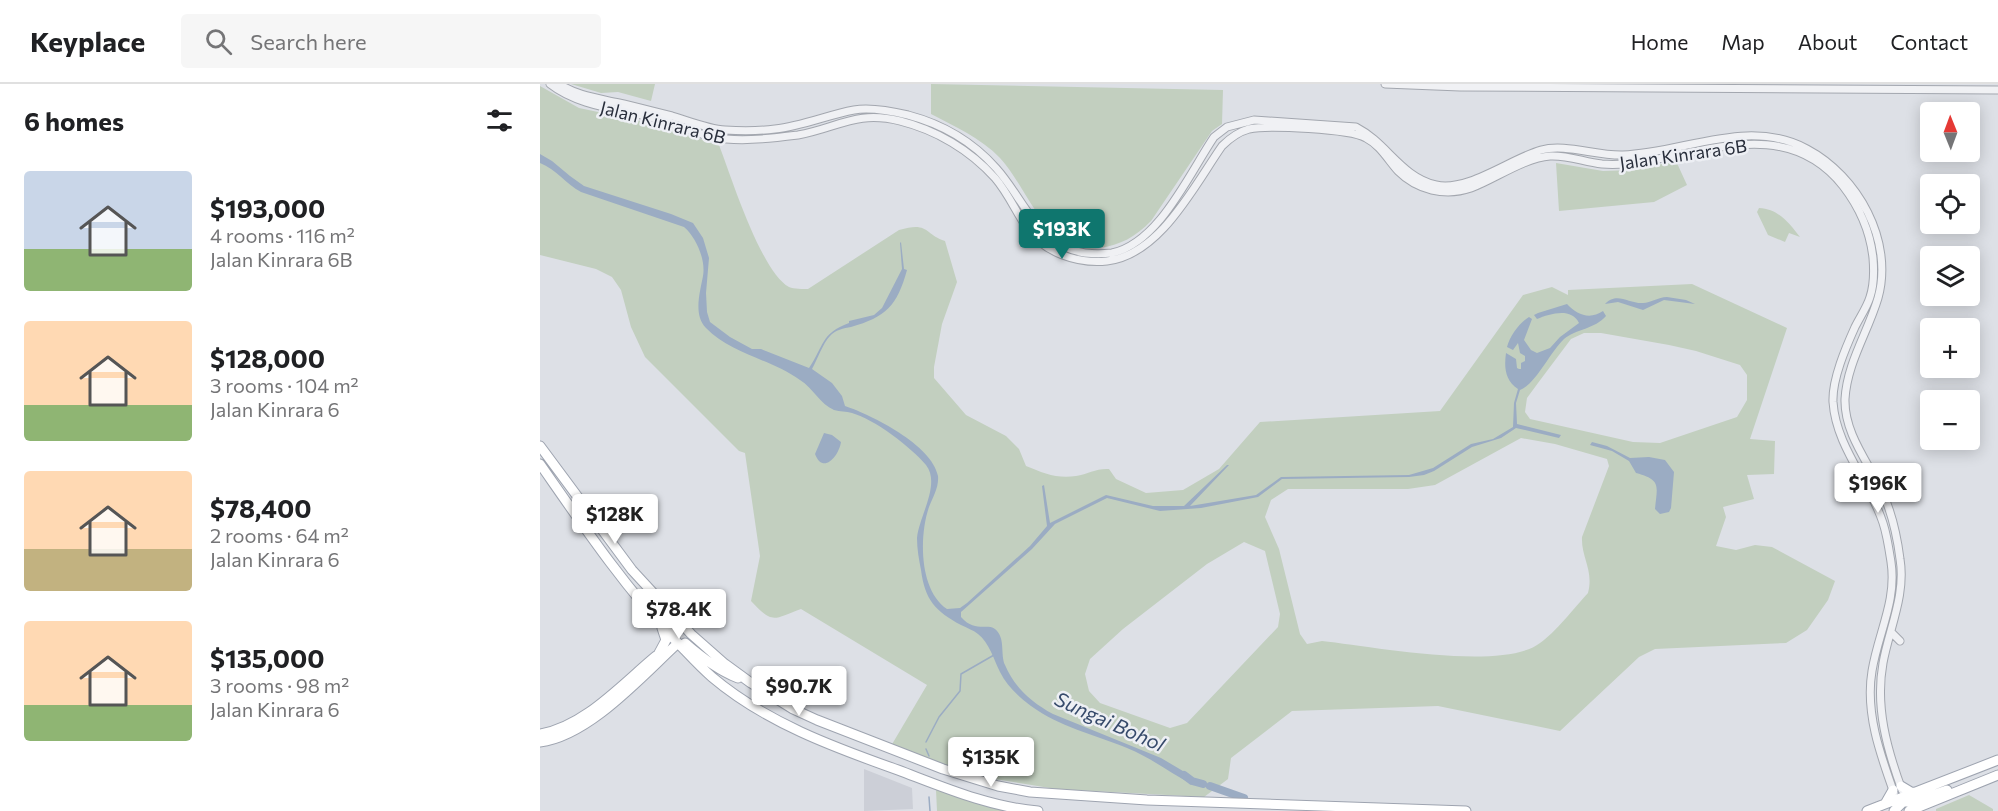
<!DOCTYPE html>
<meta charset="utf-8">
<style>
:root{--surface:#fff;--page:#f6f6f6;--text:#202124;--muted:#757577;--line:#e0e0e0;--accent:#0f766e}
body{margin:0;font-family:Commissioner,sans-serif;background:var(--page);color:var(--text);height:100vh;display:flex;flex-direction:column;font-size:22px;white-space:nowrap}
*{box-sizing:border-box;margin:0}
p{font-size:20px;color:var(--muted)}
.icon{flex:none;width:33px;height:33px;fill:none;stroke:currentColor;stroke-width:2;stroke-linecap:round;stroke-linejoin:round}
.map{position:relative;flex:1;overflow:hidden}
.details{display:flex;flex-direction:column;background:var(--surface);width:540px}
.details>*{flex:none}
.needle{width:39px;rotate:359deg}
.controls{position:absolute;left:1380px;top:18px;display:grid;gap:12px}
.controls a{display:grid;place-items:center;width:60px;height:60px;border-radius:6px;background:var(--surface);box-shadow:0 3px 15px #0003;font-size:30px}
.price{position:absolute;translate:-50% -51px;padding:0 14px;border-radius:6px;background:#fff;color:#222;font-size:20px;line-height:39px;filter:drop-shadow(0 2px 3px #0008)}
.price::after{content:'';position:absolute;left:50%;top:36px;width:18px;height:14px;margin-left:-9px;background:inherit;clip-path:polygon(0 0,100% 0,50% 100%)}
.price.active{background:var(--accent);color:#fff}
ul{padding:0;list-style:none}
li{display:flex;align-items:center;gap:18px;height:150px;padding:0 24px}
li span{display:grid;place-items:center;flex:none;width:168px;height:120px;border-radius:6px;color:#555}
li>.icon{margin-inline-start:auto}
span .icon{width:72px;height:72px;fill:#fffc;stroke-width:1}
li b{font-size:26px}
h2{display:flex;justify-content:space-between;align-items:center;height:72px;padding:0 24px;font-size:26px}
header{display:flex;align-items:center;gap:36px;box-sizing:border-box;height:84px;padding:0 30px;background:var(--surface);border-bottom:2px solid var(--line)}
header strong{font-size:28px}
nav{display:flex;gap:33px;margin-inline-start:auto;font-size:21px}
.search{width:420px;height:54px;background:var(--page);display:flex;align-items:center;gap:15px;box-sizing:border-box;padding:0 21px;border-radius:6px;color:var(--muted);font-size:22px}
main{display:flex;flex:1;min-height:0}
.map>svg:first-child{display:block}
</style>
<header>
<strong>Keyplace</strong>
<div class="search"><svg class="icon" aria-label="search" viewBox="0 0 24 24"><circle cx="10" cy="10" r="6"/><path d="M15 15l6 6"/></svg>Search here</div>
<nav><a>Home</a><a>Map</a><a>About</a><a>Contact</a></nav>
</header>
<main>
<section class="details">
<h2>6 homes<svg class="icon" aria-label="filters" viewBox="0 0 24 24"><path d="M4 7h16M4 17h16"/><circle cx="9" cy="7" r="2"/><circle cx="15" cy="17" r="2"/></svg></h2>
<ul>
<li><span style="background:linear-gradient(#c9d6e8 65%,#8fb573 0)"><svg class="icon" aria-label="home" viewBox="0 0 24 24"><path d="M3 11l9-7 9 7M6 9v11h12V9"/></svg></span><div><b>$193,000</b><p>4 rooms · 116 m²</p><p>Jalan Kinrara 6B</p></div></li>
<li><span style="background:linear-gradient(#ffd9b3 70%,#8fb573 0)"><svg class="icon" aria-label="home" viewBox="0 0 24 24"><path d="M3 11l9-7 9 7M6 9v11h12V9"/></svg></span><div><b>$128,000</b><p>3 rooms · 104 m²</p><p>Jalan Kinrara 6</p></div></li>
<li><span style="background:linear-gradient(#ffd9b3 65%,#c2b280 0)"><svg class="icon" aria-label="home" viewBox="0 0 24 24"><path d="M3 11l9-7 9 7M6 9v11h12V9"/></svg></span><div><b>$78,400</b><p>2 rooms · 64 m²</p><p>Jalan Kinrara 6</p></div></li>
<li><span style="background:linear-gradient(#ffd9b3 70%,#8fb573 0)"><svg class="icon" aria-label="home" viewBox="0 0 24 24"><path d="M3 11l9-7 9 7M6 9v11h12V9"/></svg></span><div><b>$135,000</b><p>3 rooms · 98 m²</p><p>Jalan Kinrara 6</p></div></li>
</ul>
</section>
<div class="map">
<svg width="1458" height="727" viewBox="0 0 1458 727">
<rect width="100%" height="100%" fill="#dde0e6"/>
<path fill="#cccfd7" d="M324,685L372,704L373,725L324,727Z"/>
<path fill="#c2cfbf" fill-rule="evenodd" d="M31,0H115L111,17L78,8L61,9Z
M391,0L683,6L682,40L672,47L611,137C595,153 581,161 559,164C506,172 489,105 460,74C441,54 414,42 391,30Z
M0,2L39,24L115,40L179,61C191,92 221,188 249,203C254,205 263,205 268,205L359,146C389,137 384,150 405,157L417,198L402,240L394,283V294L426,331L466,352L479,365L486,382C503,389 517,395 536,392C548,390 557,384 569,385L576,395L606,409L643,406L679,385L720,338L900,327L983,211L1012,203L1028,211V206L1152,200L1247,244L1210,355L1235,357L1234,390L1207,391L1214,415L1183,423L1186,433L1176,462L1196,466L1215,461L1232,463L1295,497L1288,516L1267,546L1246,559L1115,565L1099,573L1020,647L898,622L752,627L691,674L688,695L664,713L516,705L455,695L402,681L351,662L387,601L261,525C232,536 233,540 211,517L220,472L205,369L199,367L105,273L91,243L81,206L72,193L56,185L0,171ZM1044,249H1061L1129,261L1156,267L1200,281L1207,291V316L1197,333L1120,359L1093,358L990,335L985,328L987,314L998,299L1031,255ZM981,354L1015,360L1067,375L1069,382L1042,453C1041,474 1054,486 1048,509C1035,523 1015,549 1000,559C963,588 830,562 782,557L767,560L760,550L739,465L725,433L731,416L748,405H868L895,401ZM704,458L725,467L740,530L738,543L647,639L630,644L560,619L549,607L545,590L550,575L583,545L667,480Z
M1136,77L1147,101L1114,118L1019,127L1016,79L1063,87L1093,86Z
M1219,124C1239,125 1249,139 1260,153L1249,149L1245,158L1228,151L1217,128Z
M396,706L464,727H397Z
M1429,711L1453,725V727H1396V725Z"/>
<path fill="#9bacc3" d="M0,70L12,77L30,92L44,102L131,130L153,139L163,154L169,174L166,209L167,228L170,238L190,253L212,265H221L269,284C284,262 281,249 309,239V237L334,231L342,224L362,185L360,159L361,158L364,185L367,186C357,222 346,233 311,243C304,244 295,246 290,252C283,259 277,276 272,285L292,299L302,312L305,322C332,331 392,361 398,392C399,403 393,413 389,423C379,452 379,506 407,525L420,524L427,519L490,462L507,442L502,402L504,401L510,439L566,411L613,422H644L687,381H689L650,422L716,411L741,393L869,391L893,384L931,360L953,355L973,343L974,319L978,305C965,296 964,284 966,269L976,275L977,284L979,285H981V279L985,277V272L980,269L978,259L973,266L967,263C970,252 979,239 989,233L992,235L984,256L991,266L997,269L1010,264L1020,253L1039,239C1031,223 1010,230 997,235L994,231L998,229L1027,220C1037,231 1050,236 1063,227L1066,232C1055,245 1036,245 1024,255C1010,268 996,300 980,306L976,319L977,340L1021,351L1019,354L976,344L961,354L932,363L894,387L884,391L869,393L742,395L718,413L661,424L620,427L567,414L515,440L492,465L421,528V533C435,549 447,539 455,545C466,554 460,570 465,581C475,604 491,618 513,630L621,674L648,690L653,695L650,699C628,688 610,673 587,664C555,651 518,642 491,622C479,613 467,602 460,588C454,576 449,558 438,550C433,546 427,544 421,541C395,527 385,516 381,486C379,476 377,465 377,454C379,432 401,400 386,381C371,363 334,335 312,329C306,327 300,328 294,326C280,320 273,304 260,296C231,275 191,270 166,244C153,231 160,208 163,192C166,176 156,153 144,143L41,108C26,100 16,85 0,79Z
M1127,213L1146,216L1155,220L1124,216L1103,226L1078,218L1065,220C1077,207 1089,220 1103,219C1111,219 1118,213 1127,213Z
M284,349L292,351L301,358C299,372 283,391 275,370Z
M1052,358L1067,362L1090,374L1109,373L1125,376L1134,388L1131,424L1129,428L1120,430L1115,425C1117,402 1122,396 1096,389L1089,377L1072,367L1050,361Z"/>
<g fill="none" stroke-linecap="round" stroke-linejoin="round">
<path stroke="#9bacc3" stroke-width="1.5" d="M386,658L399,633L420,607L421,590L454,571
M386,665L389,672
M389,713L390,727"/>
<path stroke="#9bacc3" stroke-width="8" d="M644,691L652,697L663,700
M670,702L704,714"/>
<defs>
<path id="minor" d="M10,0C42,25 87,25 125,37C145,43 165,54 186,55C210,57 234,54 258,51C298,44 316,26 360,37C396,46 430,66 455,94C468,109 476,128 487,144C504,169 538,180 567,177C620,171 654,102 682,62C690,54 698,48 709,45C728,41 810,45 826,54C840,61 848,76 858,87C877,106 905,113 931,104C955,95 984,74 1010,72C1028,71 1044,78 1062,80C1074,81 1088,80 1101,78C1172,67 1249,34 1303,102C1320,124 1330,146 1333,174C1334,186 1334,201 1330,213C1327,223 1320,233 1315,243C1306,263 1292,295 1293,318C1296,363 1330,398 1343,439C1347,451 1349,465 1351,478C1357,517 1338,549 1332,587C1325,628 1340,670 1354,709
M19,0C38,12 58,14 79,19C97,23 115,28 132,32C149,37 168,45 185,46C201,47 219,47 235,45C263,42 287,31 314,26C331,23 351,27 368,31C402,40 433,58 456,84C485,116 497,162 545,169C553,170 563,170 572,169C619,159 649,90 674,53L687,43L714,36L816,43C847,59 861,93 896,101C928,108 970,75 1001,66C1025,59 1056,72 1083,71C1144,69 1208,33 1267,65C1318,92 1354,157 1338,214C1328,248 1307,279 1305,315C1304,349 1328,378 1342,407C1352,429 1357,451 1360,475C1366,511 1349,545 1343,579C1335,623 1347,665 1362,706
M845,0L920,3L1458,6
M1351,548L1360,557"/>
<path id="major" d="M0,362L92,486L151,550L185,580L211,599L253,625L277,636L403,685L458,702L490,708L607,716L926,727
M0,380C42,440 83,501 133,554C146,567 158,581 172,593C225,638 293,663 358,686C403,703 449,723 498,727
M108,507L111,517L136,550
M145,559C161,573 178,586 198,594
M119,569L126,556L122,544
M0,650C44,643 82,600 116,572
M0,658C49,652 102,592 138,559
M1361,702L1371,708L1377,709
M1360,718H1372L1407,706
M1345,720L1353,706
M1327,727L1458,676
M1354,727L1365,716
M1369,727L1458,691"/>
</defs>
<use href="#minor" stroke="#a3a7af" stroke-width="9"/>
<use href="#major" stroke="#9ea4b0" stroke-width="11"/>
<use href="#minor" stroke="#f0f1f4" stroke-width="7"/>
<use href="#major" stroke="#fff" stroke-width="9"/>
</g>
<g text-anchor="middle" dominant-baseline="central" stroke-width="5" stroke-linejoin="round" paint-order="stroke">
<g font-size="18" fill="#282e3b" stroke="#edeff4">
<text transform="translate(123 38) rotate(14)">Jalan Kinrara 6B</text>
<text transform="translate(1143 70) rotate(-8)">Jalan Kinrara 6B</text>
</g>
<g font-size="20" font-style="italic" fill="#364a6b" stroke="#edeff4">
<text transform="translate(570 637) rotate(24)">Sungai Bohol</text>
</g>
</g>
</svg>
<div class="controls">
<a><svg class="needle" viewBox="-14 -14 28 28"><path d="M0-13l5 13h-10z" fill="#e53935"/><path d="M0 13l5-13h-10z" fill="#757577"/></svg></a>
<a><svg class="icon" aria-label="locate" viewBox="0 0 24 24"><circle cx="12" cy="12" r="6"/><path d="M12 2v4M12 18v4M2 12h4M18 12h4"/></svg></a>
<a><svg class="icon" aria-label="layers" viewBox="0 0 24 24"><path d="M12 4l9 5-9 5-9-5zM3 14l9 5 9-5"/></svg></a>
<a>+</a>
<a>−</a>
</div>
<b class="price active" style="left:522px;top:176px">$193K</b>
<b class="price" style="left:1338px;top:430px">$196K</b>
<b class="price" style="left:75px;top:461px">$128K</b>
<b class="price" style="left:139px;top:556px">$78.4K</b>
<b class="price" style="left:259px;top:633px">$90.7K</b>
<b class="price" style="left:451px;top:704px">$135K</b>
</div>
</main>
